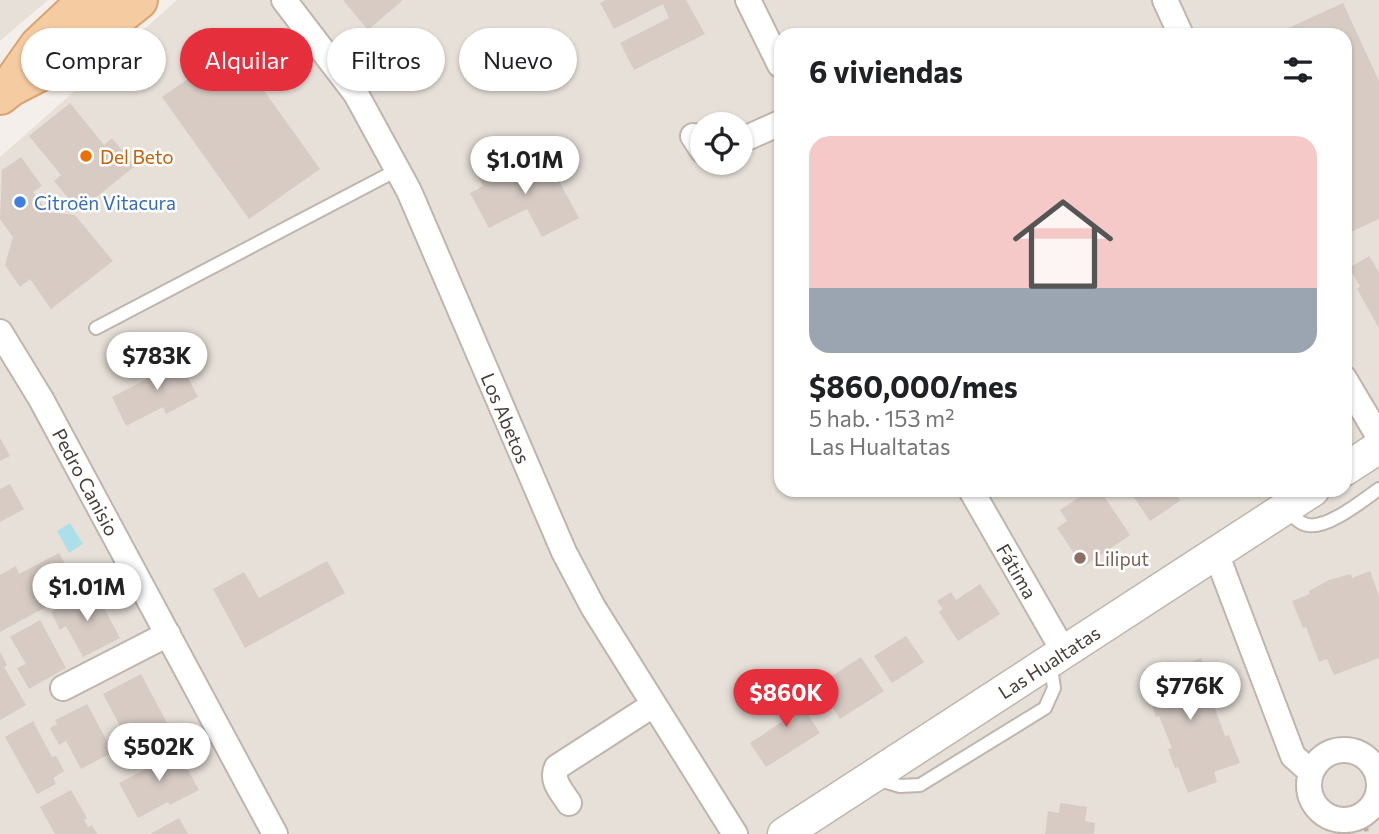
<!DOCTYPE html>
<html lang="es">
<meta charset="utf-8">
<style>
:root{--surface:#fff;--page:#f6f6f6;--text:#202124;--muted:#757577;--accent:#e62f3c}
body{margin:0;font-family:Commissioner,sans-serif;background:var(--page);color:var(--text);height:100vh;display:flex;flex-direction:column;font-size:26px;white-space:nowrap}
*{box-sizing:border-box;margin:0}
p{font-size:23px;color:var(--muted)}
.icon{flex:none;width:38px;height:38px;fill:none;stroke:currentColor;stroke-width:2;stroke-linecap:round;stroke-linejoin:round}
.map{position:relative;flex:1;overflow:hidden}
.details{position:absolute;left:774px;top:28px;width:578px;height:469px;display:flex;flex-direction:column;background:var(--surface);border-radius:21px;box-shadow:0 2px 5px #0004}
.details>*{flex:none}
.banner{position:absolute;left:21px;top:28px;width:648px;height:63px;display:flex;gap:14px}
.buttons{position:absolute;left:690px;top:112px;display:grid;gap:14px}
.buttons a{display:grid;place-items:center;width:63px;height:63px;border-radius:50%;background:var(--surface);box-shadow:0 2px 5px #0004;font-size:35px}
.price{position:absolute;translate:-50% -60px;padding:0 16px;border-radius:24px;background:#fff;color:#222;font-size:23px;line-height:46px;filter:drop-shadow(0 2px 4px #0008)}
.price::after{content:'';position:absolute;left:50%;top:42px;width:21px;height:16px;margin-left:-10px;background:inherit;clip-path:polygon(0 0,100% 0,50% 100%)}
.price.active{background:var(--accent);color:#fff}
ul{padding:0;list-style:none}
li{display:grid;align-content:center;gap:14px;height:371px;padding:0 35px}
li span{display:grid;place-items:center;height:217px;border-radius:21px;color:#555}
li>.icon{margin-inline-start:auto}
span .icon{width:126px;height:126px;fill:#fffc;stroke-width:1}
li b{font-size:30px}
h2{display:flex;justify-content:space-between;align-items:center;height:84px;padding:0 35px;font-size:30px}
.chip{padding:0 24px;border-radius:32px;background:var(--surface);box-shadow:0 2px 5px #0004;font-size:24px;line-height:63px}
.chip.active{background:var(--accent);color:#fff}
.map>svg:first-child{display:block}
</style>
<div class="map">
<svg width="1379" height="834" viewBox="0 0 1379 834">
<rect width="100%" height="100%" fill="#f4efeb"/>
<path fill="#e7e0d9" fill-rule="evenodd" d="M0,0H48L0,41Z
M177,0H1379V834H0V157ZM780,35H1344V490H780ZM702,124H740V163H702Z"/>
<path fill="#addfea" d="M70,523L83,544L69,553L57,531Z"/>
<path fill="#d7cbc4" d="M343,0H403L368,30Z
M606,0H686L705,34L634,70L620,43L669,18L663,4L614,29L600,3Z
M1343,3L1379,81V219L1344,235V35H1273Z
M233,47L320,169L249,219L162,97Z
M70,103L104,145L112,138L135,166L79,211L54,181L61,175L29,136Z
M544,153L579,218L542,237L527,209L489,228L470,193L483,186L478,176L501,164L505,173Z
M21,157L42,186L33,192L48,212L75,215L113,261L51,309L30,279L20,287L5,265L13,237L0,219L2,170Z
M1369,256L1379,272V328L1357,289L1360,286L1349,268Z
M175,353L198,397L166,414L163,407L126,426L112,397L155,375L150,365Z
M0,438L10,456L0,461Z
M10,484L24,509L0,522V489Z
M1090,490H1100L1130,535L1083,567L1057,528L1067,521L1060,510Z
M1129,490H1173L1180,501L1150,521Z
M59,553L77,586L44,604L46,607L0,632V575L16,566L19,574Z
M327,561L345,593L245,648L213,589L244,572L259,598Z
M1370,571L1379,596V658L1334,675L1327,659L1319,662L1306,627L1303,628L1292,601L1310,594L1309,591L1329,580L1351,574L1352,578Z
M980,584L1000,614L958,641L939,612L943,609L937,601L951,592L956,600Z
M94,589L120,638L83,657L66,626L60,630L51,612Z
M40,620L66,668L29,689L17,668L26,664L10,637Z
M906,636L924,662L892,683L874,656Z
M0,652L7,665L4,667L26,705L0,720Z
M861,657L884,691L840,719L818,685Z
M1201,658L1211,685L1207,686L1225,736L1229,735L1240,763L1214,772L1217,782L1188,793L1178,767L1175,768L1168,749L1172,748L1159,716L1156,717L1150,700L1153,699L1143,670L1169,661L1172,669Z
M141,674L167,723L129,743L103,694Z
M785,679L820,733L766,767L750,743L791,716L772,688Z
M87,704L113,752L81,769L66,741L59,745L50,728L57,724L55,720Z
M33,721L52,757L56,756L64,771L53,778L56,784L37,794L5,737Z
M174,745L199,790L170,805L168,802L138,818L119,783L150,767L147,760Z
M71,790L87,818L84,820L88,827L92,825L97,834H55L40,807Z
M1060,803L1087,807L1085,821L1095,823L1094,834H1045L1048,811L1059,813Z
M179,818L188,834H150Z"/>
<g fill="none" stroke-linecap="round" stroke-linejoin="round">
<defs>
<path id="service" d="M96,328L397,170
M1286,508C1292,515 1299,524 1308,525C1328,529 1363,500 1379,489
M876,779L900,786L920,785L1045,708L1054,688L1050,661"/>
<path id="minor" d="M284,0L356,94L409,191L564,552L593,607L735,834
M748,0L780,65
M1165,0L1181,35
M693,136L702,150
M740,141L780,123
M0,332L41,399L275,834
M1344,378L1379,437
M971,490L1064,652
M1216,553L1293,756L1311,772
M63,688L168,634
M1309 785a35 35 0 1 1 70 0a35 35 0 1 1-70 0Z
M569,803C562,792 550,780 557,767L653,705"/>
<path id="tertiary" d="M1344,470L1379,447
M784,834L1313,490"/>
<path id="primary" d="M15,80L39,46L88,0
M0,95L10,87L64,59L138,0"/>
</defs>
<use href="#service" stroke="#bfb5ae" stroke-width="16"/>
<use href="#minor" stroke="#bfb5ae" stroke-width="28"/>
<use href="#tertiary" stroke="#bfb5ae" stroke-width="35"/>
<use href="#primary" stroke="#d9a473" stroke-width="42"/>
<path stroke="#bfada0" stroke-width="4.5" stroke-dasharray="3.5 3.5" stroke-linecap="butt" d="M1364,814L1367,834"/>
<use href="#service" stroke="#fff" stroke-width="12"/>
<use href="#minor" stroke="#fff" stroke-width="24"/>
<use href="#tertiary" stroke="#fff" stroke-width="32"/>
<use href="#primary" stroke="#f5cba2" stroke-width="38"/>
</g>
<circle fill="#e8710a" stroke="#fff" stroke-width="2.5" cx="86" cy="156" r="7"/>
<circle fill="#3f7fe0" stroke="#fff" stroke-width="2.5" cx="20" cy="202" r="7"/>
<circle fill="#8d6e63" stroke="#fff" stroke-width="2.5" cx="1080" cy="558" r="7"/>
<g text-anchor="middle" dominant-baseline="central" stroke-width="5" stroke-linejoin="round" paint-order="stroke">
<g font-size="19" fill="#c56008" stroke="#fff" text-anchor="start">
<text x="100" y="156">Del Beto</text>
</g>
<g font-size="19" fill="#366cbe" stroke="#fff" text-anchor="start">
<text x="34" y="202">Citroën Vitacura</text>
</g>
<g font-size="19" fill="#473f39" stroke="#fff">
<text transform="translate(506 418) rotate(67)">Los Abetos</text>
<text transform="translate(86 482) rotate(62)">Pedro Canisio</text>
<text transform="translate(1017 571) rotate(60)">Fátima</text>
<text transform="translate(1049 662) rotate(-33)">Las Hualtatas</text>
</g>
<g font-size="19" fill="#785e54" stroke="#fff" text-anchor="start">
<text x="1094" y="558">Liliput</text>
</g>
</g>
</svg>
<div class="buttons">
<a><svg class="icon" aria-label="locate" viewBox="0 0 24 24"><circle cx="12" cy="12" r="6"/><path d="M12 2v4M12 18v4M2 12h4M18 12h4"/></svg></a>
</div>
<b class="price" style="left:525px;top:196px">$1.01M</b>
<b class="price" style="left:157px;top:392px">$783K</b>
<b class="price" style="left:87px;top:623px">$1.01M</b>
<b class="price" style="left:1190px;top:722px">$776K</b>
<b class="price active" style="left:786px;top:729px">$860K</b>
<b class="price" style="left:159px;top:783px">$502K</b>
<div class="banner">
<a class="chip">Comprar</a>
<a class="chip active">Alquilar</a>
<a class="chip">Filtros</a>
<a class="chip">Nuevo</a>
</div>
<section class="details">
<h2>6 viviendas<svg class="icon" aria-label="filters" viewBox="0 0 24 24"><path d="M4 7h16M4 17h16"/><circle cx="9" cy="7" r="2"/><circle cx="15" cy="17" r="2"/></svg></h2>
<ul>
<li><span style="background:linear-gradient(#f6c9c9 70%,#9aa5b1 0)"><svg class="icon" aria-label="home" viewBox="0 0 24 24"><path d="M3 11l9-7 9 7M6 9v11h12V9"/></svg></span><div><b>$860,000/mes</b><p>5 hab. · 153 m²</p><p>Las Hualtatas</p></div></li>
</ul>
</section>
</div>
